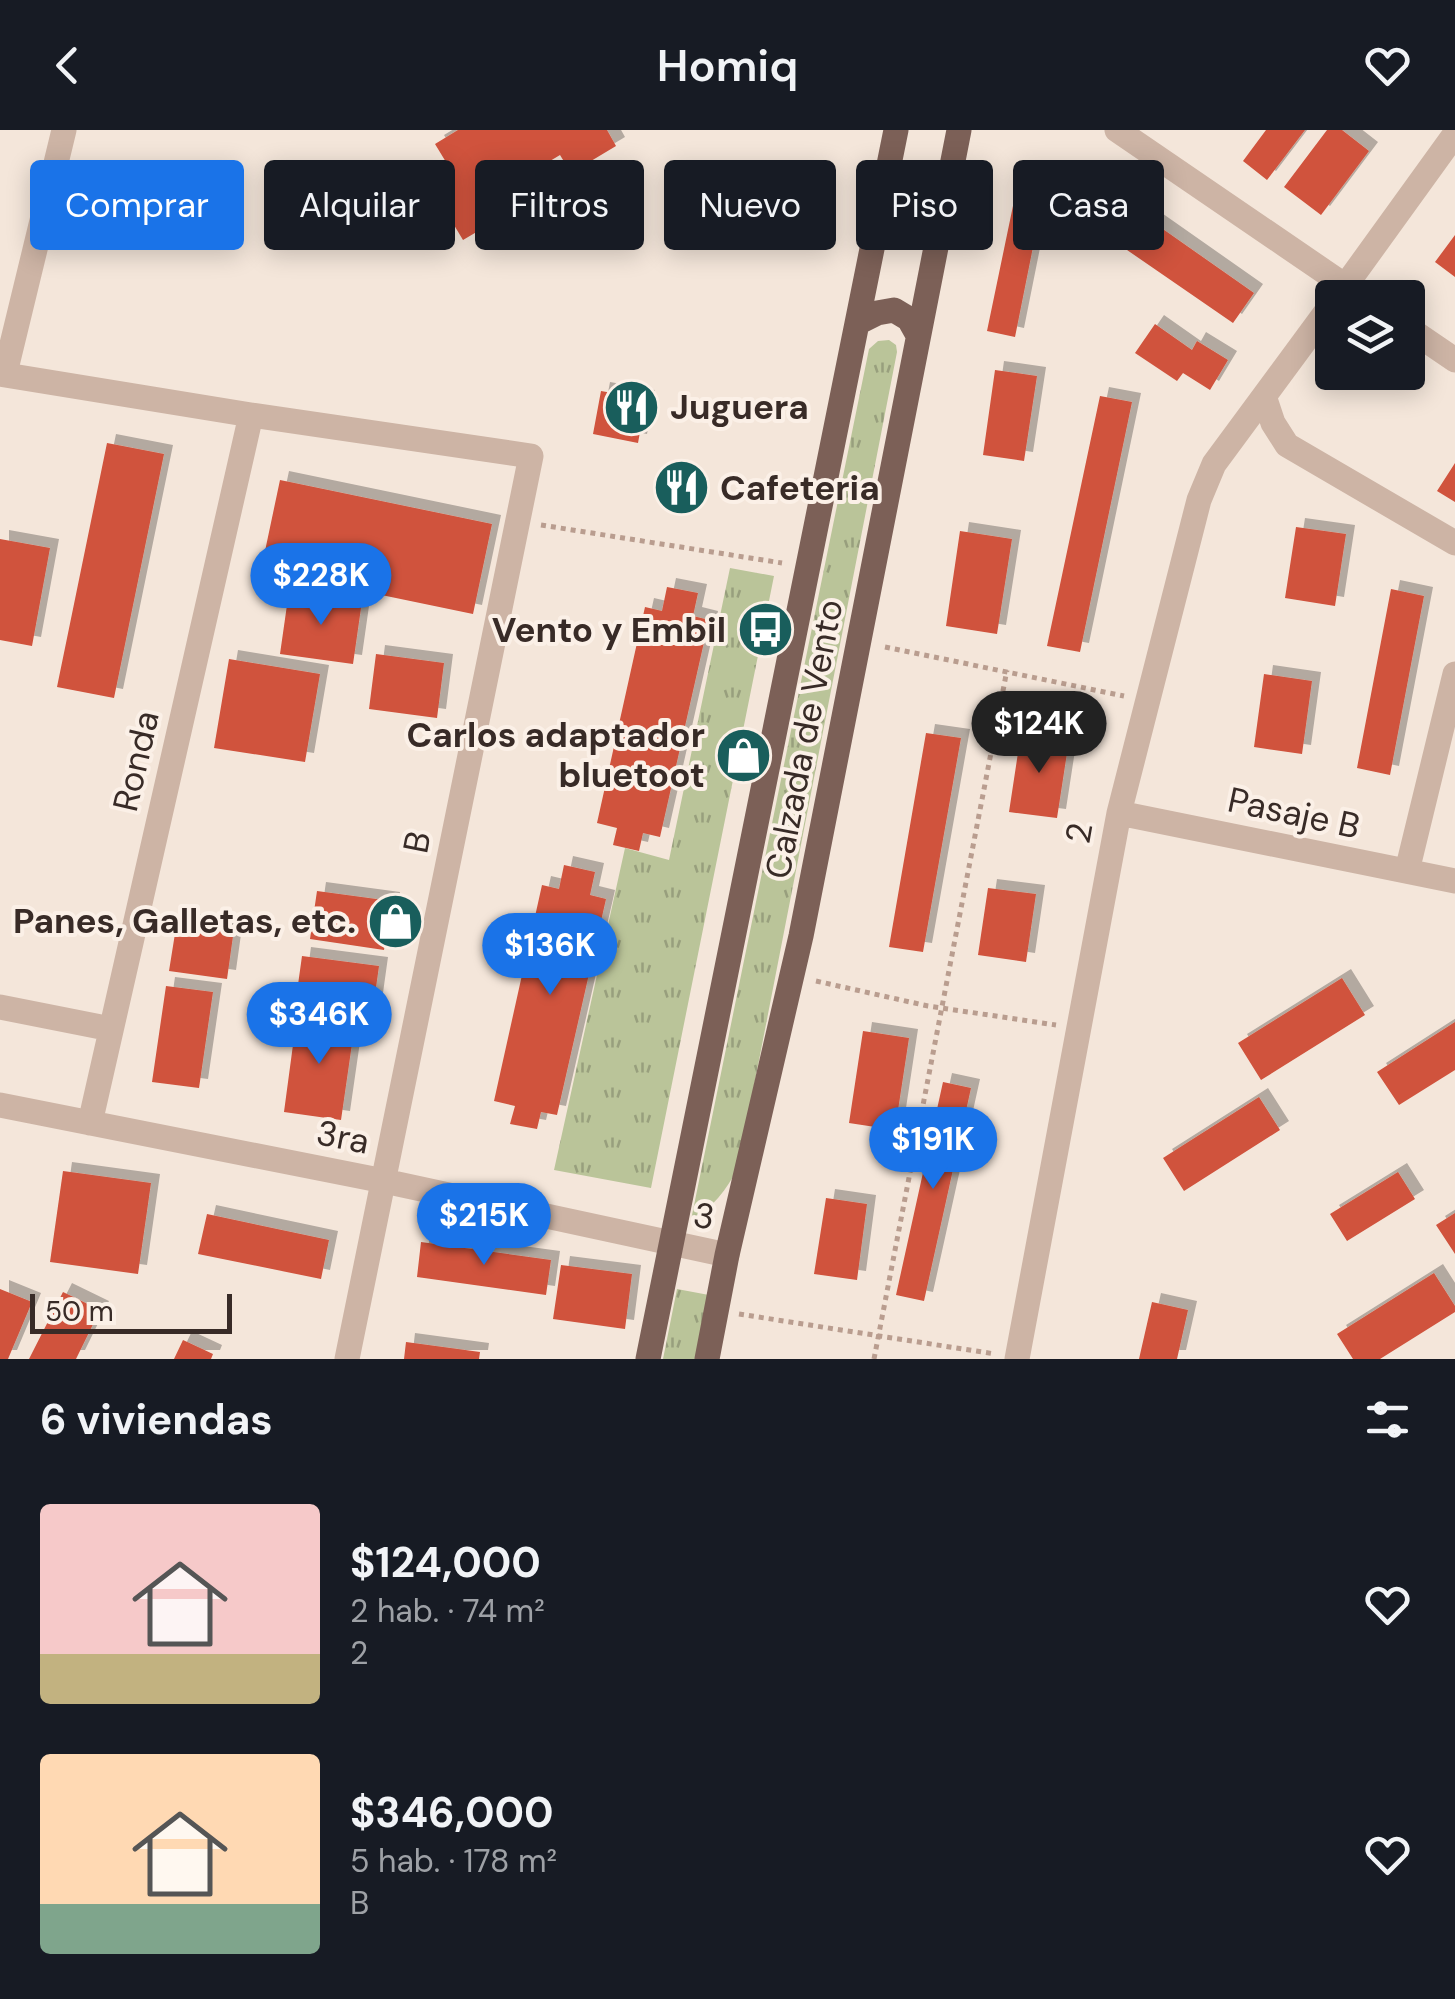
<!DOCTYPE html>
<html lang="es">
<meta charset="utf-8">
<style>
:root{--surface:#171b24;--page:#242831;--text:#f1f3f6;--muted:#9ea1a6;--accent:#1a73e8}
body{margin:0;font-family:"DM Sans",sans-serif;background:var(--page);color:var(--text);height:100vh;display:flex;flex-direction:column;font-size:38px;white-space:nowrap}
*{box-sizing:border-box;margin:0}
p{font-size:32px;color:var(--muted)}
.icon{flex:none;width:55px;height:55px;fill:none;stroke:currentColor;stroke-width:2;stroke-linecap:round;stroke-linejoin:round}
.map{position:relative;height:1229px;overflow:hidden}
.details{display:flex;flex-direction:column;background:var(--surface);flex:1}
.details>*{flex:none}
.guide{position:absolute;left:30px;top:30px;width:1395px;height:90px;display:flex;gap:20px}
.tools{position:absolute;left:1315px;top:150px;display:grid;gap:20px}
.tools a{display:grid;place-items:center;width:110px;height:110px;border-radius:10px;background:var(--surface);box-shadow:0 5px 25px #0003;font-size:50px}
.scale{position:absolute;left:30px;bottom:25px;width:202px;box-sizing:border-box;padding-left:10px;border:5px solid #382b27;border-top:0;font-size:28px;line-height:35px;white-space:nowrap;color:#382b27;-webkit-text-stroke:8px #fbf0e7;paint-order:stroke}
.price{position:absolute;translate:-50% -85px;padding:0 22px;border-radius:35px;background:var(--accent);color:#fff;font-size:32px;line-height:65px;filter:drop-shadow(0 2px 5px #0008)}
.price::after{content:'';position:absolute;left:50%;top:60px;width:30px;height:22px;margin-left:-15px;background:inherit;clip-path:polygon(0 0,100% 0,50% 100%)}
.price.on{background:#222;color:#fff}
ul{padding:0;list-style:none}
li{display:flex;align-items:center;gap:30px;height:250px;padding:0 40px}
li span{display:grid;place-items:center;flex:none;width:280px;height:200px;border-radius:10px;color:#555}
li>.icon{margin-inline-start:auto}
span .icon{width:120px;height:120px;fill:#fffc;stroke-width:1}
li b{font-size:42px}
h2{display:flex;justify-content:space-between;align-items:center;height:120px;padding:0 40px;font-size:42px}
.tag{padding:0 35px;border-radius:10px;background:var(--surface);box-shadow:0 5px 25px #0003;font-size:35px;line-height:90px}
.tag.on{background:var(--accent);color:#fff}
header{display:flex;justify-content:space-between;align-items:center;height:130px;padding:0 40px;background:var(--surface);font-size:45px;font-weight:600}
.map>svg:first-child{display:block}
</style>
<header><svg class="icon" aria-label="back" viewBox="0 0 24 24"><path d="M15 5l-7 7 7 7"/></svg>Homiq<svg class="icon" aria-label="heart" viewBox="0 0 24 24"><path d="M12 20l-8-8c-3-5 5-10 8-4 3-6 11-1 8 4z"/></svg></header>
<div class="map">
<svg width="1455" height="1229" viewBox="0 0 1455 1229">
<defs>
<pattern id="grass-tufts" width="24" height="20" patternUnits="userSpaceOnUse" patternTransform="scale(2.5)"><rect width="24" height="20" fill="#bac499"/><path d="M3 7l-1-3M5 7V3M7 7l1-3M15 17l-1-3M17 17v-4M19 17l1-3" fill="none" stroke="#989f7d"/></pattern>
<filter id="shadow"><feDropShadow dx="9" dy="-9" stdDeviation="0" flood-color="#0004"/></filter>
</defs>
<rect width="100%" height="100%" fill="#f4e6da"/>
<path fill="url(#grass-tufts)" d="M889,210L896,215L897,222L738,1038C726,1060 713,1078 691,1090L869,219L878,211Z
M730,438L774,446L651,1058L554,1040L625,718L669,730Z
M677,1159L709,1165L697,1229H663Z"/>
<path fill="#d0523c" filter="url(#shadow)" d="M458,0H607L616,16L571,43L560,25L505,58L517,78L463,110L427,50L449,37L435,14Z
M1266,0H1305L1267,50L1243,31Z
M1327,0H1342L1369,21L1321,85L1284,57Z
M1035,43L1071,51L1059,107L1036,102L1015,207L987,201L1014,71L1029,73Z
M1120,69L1254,163L1233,193L1098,100Z
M1455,105V147L1435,132Z
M1155,194L1192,220L1197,211L1228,230L1210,260L1183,243L1177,251L1135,223Z
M995,240L1037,246L1024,331L983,325Z
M601,261L646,269L638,313L593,304Z
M1100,266L1132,272L1080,522L1047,516Z
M107,313L164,324L114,568L57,557Z
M1455,333V372L1437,361Z
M280,350L492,394L473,484L261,440Z
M1296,397L1346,404L1335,476L1285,468Z
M960,401L1012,409L997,504L946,496Z
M0,409L50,418L32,516L0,510Z
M667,457L698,463L693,486L709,490L660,707L643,703L639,721L613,715L617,698L597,693L645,477L662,481Z
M1391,459L1424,466L1390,645L1357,638Z
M289,461L362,471L353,534L280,524Z
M376,524L444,533L437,588L369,579Z
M229,529L320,544L305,632L214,618Z
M1264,544L1312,551L1302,624L1254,617Z
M926,603L961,608L923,822L889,817Z
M1021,603L1069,610L1057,688L1009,682Z
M564,735L595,742L590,765L606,769L557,985L541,982L537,999L510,994L515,976L494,971L542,755L559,759Z
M988,758L1036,764L1026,832L978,825Z
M317,761L391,771L384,820L310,809Z
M177,791L234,799L227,849L169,841Z
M302,826L379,836L373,879L296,869Z
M1342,848L1365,885L1261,950L1238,913Z
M166,856L213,862L199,958L152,952Z
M297,885L355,893L341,990L284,982Z
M1455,892V940L1399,975L1377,942Z
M863,901L909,908L895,1000L849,993Z
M943,952L971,958L924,1171L896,1165Z
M1259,967L1280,1000L1184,1061L1163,1028Z
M63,1041L151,1053L138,1144L50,1132Z
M1398,1042L1415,1069L1347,1111L1330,1084Z
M826,1068L867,1074L857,1150L814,1144Z
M1455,1083V1124L1436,1095Z
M207,1084L329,1110L321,1149L198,1124Z
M421,1112L551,1130L546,1165L417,1147Z
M561,1135L632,1144L625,1199L553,1189Z
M1434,1143L1455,1176V1182L1380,1229H1353L1337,1204Z
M0,1159L32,1172L8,1229H0Z
M63,1162L100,1180L76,1229H29Z
M1152,1172L1188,1180L1177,1229H1139Z
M183,1210L213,1224L211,1229H174Z
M406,1212L480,1222L479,1229H404Z"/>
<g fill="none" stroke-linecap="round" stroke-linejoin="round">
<path stroke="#b99d8f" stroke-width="5" stroke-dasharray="5 5" stroke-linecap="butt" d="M541,395L782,433
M885,517L1124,566
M816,851L928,876L1056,895
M739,1184L995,1224
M874,1229L1007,540"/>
<path stroke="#cdb4a5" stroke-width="25" d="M1117,0L1363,168
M1338,166L1455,4
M1408,198L1455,230
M5,243L64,0
M0,244L251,285L531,326L347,1229
M1265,269L1273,293L1287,315L1455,413
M1119,683L1455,751
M1407,741L1455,544
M0,877L111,899
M0,975L384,1051L727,1125
M90,993L251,285
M1017,1229L1119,683L1199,370L1214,334L1332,174"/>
<path stroke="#7c6057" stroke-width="25" d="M859,192L877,183L894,180L909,189L918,205
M648,1229L896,0
M707,1229L727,1125L801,806L959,0"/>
</g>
<defs>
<symbol id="restaurant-disc" viewBox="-11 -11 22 22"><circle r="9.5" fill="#195e5c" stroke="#fbf0e7"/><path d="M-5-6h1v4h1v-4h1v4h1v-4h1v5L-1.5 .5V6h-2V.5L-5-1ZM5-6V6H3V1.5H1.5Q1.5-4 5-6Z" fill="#fff"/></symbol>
<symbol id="bus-disc" viewBox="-11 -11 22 22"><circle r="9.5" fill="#195e5c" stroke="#fbf0e7"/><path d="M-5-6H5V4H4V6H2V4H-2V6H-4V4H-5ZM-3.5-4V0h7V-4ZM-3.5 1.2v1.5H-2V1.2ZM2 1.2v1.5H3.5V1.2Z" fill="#fff"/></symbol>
<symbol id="shop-disc" viewBox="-11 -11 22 22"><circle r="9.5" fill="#195e5c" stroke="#fbf0e7"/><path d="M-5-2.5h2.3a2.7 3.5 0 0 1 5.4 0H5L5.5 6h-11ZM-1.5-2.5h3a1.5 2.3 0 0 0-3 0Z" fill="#fff"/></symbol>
</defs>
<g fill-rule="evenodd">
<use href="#restaurant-disc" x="600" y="246" width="63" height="63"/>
<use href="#restaurant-disc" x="650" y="326" width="63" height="63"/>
<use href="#bus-disc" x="734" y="468" width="63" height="63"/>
<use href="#shop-disc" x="712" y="594" width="63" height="63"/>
<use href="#shop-disc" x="364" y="760" width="63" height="63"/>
</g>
<g text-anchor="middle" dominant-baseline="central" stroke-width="8" stroke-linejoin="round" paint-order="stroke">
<g font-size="35" font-weight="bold" fill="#382b27" stroke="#fbf0e7" text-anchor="end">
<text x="670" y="277" text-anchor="start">Juguera</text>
<text x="720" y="358" text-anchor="start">Cafeteria</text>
<text x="726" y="500">Vento y Embil</text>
<text x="705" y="605">Carlos adaptador<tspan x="705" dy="40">bluetoot</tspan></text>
<text x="356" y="791">Panes, Galletas, etc.</text>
</g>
<g font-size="35" fill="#382b27" stroke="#fbf0e7">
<text transform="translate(804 609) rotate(-79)">Calzada de Vento</text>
<text transform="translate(136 631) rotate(-77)">Ronda</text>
<text transform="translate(1294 683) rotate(12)">Pasaje B</text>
<text transform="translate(1079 703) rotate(-80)">2</text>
<text transform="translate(417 712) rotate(-79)">B</text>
<text transform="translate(343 1007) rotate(11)">3ra</text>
<text transform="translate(704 1086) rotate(10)">3</text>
</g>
</g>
</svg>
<div class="tools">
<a><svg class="icon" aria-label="layers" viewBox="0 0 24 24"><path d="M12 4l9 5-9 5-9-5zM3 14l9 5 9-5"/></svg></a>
</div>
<div class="scale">50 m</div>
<b class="price" style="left:321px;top:498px">$228K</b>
<b class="price on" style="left:1039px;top:646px">$124K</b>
<b class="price" style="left:550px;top:868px">$136K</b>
<b class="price" style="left:319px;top:937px">$346K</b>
<b class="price" style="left:933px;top:1062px">$191K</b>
<b class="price" style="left:484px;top:1138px">$215K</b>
<div class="guide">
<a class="tag on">Comprar</a>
<a class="tag">Alquilar</a>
<a class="tag">Filtros</a>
<a class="tag">Nuevo</a>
<a class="tag">Piso</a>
<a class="tag">Casa</a>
</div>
</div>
<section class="details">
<h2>6 viviendas<svg class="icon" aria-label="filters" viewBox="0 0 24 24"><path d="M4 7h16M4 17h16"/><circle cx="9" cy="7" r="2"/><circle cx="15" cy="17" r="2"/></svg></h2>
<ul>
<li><span style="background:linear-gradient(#f6c9c9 75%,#c2b280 0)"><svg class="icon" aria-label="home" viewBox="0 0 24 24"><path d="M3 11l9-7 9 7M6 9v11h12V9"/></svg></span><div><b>$124,000</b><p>2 hab. · 74 m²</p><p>2</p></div><svg class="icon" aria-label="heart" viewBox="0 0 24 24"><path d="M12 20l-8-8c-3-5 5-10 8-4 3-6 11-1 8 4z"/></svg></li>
<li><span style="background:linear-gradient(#ffd9b3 75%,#7fa58c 0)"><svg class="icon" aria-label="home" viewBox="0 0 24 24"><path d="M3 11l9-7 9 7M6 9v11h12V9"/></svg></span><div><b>$346,000</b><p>5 hab. · 178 m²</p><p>B</p></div><svg class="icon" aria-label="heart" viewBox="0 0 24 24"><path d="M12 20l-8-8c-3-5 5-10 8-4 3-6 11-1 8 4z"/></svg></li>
</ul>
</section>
